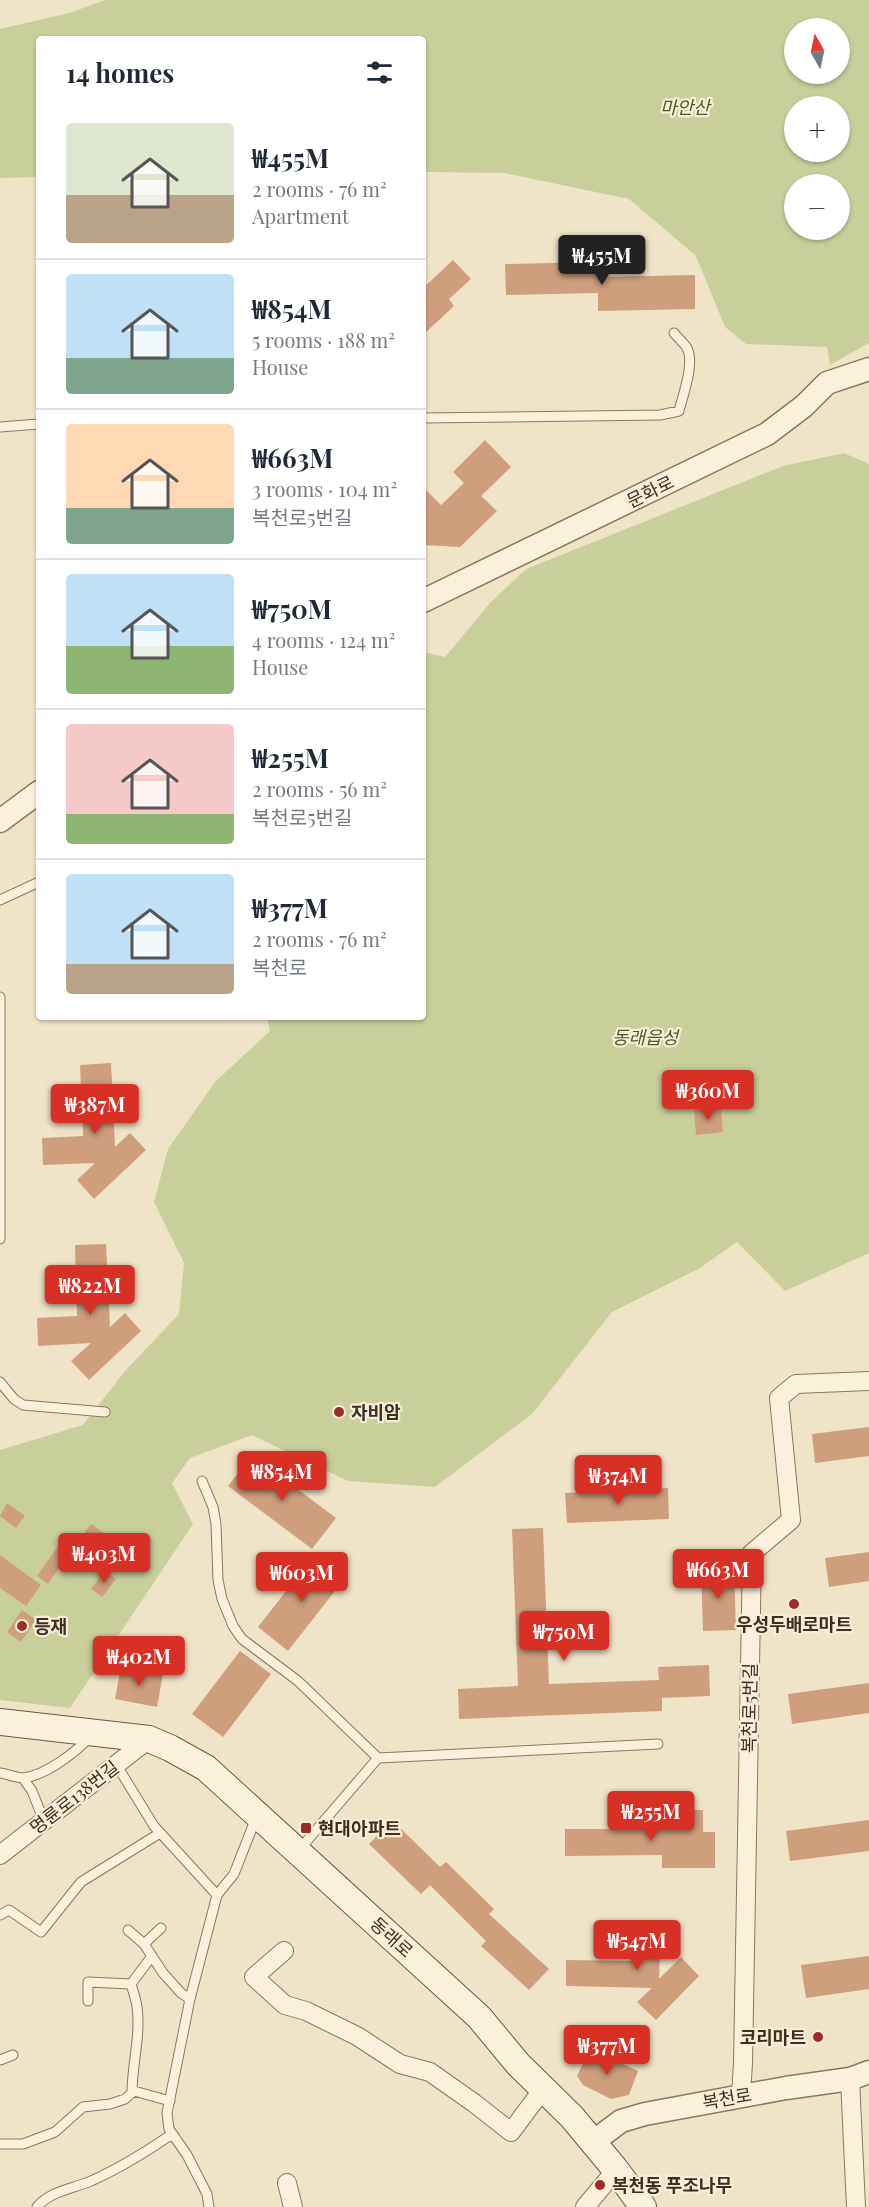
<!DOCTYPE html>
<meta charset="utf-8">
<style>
:root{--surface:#fff;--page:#f2f2f3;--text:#1f2937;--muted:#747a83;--line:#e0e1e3;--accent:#d93025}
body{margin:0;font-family:"Playfair Display","Noto Sans KR",serif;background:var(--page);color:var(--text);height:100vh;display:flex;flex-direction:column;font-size:22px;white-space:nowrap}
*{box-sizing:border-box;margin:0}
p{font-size:20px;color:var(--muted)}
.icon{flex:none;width:33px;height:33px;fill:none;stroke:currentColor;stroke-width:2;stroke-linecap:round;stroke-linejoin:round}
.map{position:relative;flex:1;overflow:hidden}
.details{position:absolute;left:36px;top:36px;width:390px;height:984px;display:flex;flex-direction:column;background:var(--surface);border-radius:6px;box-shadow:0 2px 4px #0004}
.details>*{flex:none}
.needle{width:39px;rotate:351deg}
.fabs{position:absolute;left:784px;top:18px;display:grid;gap:12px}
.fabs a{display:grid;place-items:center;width:66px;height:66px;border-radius:50%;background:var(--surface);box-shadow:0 2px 4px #0004;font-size:30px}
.price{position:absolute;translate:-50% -51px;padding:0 14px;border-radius:6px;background:var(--accent);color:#fff;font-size:20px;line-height:39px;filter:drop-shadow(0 2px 3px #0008)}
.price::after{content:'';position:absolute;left:50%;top:36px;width:18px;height:14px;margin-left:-9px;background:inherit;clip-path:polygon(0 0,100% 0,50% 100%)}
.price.selected{background:#222;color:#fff}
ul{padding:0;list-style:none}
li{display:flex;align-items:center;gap:18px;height:150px;padding:0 30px}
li+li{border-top:2px solid var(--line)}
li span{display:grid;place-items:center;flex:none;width:168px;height:120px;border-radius:6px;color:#555}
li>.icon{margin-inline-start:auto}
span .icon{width:72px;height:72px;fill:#fffc;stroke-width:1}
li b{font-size:26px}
h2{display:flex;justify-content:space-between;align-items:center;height:72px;padding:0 30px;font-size:26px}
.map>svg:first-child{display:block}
</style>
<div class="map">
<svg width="869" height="2207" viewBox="0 0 869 2207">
<rect width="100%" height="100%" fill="#f0e4c8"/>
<path fill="#c9cf9b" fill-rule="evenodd" d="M105,0H869V343L830,365L827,347L746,344L725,327L696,256L629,199L505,173L423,172V39H39V177L0,178V29L69,13ZM795,28H840V74H795ZM795,106H840V152H795ZM795,184H840V230H795Z
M844,453L869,464V1253L785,1291L737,1242L700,1268L612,1312L532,1414L435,1487L348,1481L252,1435L190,1458L172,1483L193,1524L70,1708L0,1700V1450L83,1425L125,1371L179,1314L184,1263L154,1202L168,1149L215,1082L270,1031L267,1017H423V652L445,657L490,603L526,569L783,466Z"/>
<path fill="#cf9f7d" d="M453,260L471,279L449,299L454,306L423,335V288Z
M601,262V277L695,275V309L598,311V293L506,295L505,264Z
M485,440L511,467L481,496L497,511L460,547L423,545V487L441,505L464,483L453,472Z
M111,1063L115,1147L130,1133L146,1150L94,1199L77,1180L95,1163L43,1165L42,1138L83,1136L80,1065Z
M721,1108L723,1132L696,1135L694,1110Z
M106,1244L110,1327L125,1313L141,1331L89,1380L71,1361L91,1343L38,1346L37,1318L77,1316L75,1245Z
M869,1427V1456L815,1463L812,1434Z
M252,1455L336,1518L312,1549L228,1486Z
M668,1488L669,1519L567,1523L565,1493Z
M7,1503L25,1516L16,1528L0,1516Z
M91,1524L122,1545L106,1568L75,1546Z
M543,1528L549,1684L659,1680L658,1667L709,1665L710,1696L662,1698V1711L459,1719L458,1689L518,1686L512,1529Z
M61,1542L72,1549L48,1584L37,1576Z
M869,1552V1581L829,1587L825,1558Z
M315,1554L345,1578L288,1651L258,1627Z
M0,1555L41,1585L26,1606L0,1588Z
M734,1569L736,1630L703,1631L701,1570Z
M105,1570L116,1579L102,1597L91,1589Z
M22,1610L36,1620L21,1642L7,1632Z
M240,1651L271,1674L223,1737L192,1714Z
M121,1666L163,1674L157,1707L115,1699Z
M869,1683V1713L792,1724L788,1694Z
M674,1810H703V1832H715V1868H662V1855L565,1856V1829H674Z
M392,1820L440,1867L446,1862L494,1909L489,1914L549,1969L529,1990L481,1946L486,1941L430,1885L421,1894L369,1844Z
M869,1820V1851L790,1861L786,1831Z
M632,1921L661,1922L659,1979L681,1957L699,1976L656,2020L637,2002L652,1988L566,1986V1960L631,1961Z
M869,1956V1989L806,1998L801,1965Z
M590,2049L638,2071L629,2095L611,2099L583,2085L577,2076Z"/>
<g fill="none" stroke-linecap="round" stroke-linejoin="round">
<defs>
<path id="service" d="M423,418L660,415L679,411C683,395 695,363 687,348C684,343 678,338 674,333
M0,427L39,424
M0,900L39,882
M0,997V1239
M0,1382L14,1399L23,1405L105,1412
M202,1481L213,1507L216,1524L218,1580L222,1599L233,1626L242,1639L298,1681L378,1758
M116,1764L154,1826L217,1895L190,1999L167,2113L169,2129L187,2155L207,2194L209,2207
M0,1773C7,1774 17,1778 23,1778C47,1775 76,1752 92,1735
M23,1778L32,1791L44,1821
M299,1850L378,1758L658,1744
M217,1895L234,1874L256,1818
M0,1915L9,1910L41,1932L81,1882L160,1833
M128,1930L144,1944L163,1973L181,1993L190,1999
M144,1944L161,1928
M131,1984L152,1956
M88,2001V1982L131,1984C133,1991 136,1999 137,2007C141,2035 132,2064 132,2093
M0,2060L13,2055
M0,2144H23L55,2132L83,2107L110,2104L125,2099L134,2091L170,2101
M37,2207C50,2191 72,2189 91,2181C120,2168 146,2152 172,2134"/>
<path id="minor" d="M0,1855L149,1739
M284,1951L254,1977L285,2005L306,2011L357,2036L400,2064L430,2072L474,2103L511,2132L543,2089
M850,2079L856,2207
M741,2095L743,2063L752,1553L791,1520L779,1398L796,1384L869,1381
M287,2183L293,2207
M585,2207L616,2170"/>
<path id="tertiary" d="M423,601L767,434L804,406L827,383L869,369
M0,821L39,792
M593,2142L621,2121L645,2114L786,2088L850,2079L869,2072"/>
<path id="secondary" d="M0,1722L149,1739L170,1748L206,1768L479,2017L518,2064L572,2117L616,2170L643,2207"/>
</defs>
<use href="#service" stroke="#8d765c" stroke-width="11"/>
<use href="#minor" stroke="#8d765c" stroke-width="20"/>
<use href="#tertiary" stroke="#8d765c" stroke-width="25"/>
<use href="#secondary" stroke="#6f573f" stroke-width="28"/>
<use href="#service" stroke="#faf1dc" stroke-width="9"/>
<use href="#minor" stroke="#faf1dc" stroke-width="18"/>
<use href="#tertiary" stroke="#faf1dc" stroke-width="22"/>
<use href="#secondary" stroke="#faf1dc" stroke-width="26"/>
</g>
<g fill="#9e2a2b" stroke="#f7eed8" stroke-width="2">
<circle cx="339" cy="1412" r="6"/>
<circle cx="794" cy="1604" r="6"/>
<circle cx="22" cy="1626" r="6"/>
<rect x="300" y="1822" width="12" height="12" rx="3"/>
<circle cx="818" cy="2037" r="6"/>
<circle cx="600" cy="2185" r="6"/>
</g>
<g text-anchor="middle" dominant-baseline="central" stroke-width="4.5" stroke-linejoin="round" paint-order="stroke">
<g font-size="18" font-style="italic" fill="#4d5a26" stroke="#f7eed8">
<text x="685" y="107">마안산</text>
<text x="645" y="1037">동래읍성</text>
</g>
<g font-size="18" fill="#3d2e20" stroke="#f7eed8">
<text transform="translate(650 491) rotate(-26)">문화로</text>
<text transform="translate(749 1708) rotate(-89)">복천로5번길</text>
<text transform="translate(74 1797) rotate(-38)">명륜로138번길</text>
<text transform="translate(392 1937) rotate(42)">동래로</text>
<text transform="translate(727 2098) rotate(-10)">복천로</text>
</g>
<g font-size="18" font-weight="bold" fill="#3d2e20" stroke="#f7eed8" text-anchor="start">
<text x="351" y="1412">자비암</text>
<text x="794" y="1624" text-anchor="middle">우성두배로마트</text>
<text x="34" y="1626">등재</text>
<text x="318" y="1828">현대아파트</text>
<text x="806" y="2037" text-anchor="end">코리마트</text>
<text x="612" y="2185">복천동 푸조나무</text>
</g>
</g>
</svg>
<div class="fabs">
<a><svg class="needle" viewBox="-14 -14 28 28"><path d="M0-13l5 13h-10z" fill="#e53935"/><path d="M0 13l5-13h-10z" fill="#747a83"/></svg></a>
<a>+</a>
<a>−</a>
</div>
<b class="price selected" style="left:602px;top:286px">₩455M</b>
<b class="price" style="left:708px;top:1121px">₩360M</b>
<b class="price" style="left:95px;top:1135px">₩387M</b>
<b class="price" style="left:90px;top:1316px">₩822M</b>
<b class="price" style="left:282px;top:1502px">₩854M</b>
<b class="price" style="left:618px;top:1506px">₩374M</b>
<b class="price" style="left:104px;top:1584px">₩403M</b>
<b class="price" style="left:718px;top:1600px">₩663M</b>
<b class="price" style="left:302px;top:1603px">₩603M</b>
<b class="price" style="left:564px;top:1662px">₩750M</b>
<b class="price" style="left:139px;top:1687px">₩402M</b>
<b class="price" style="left:651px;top:1842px">₩255M</b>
<b class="price" style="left:637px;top:1971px">₩547M</b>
<b class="price" style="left:607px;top:2076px">₩377M</b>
<section class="details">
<h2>14 homes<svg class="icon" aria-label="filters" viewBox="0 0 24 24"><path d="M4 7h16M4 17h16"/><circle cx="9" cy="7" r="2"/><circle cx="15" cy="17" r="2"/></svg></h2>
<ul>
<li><span style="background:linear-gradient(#dfe7d0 60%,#b9a48a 0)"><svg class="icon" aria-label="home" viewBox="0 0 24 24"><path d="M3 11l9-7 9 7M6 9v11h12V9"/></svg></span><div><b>₩455M</b><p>2 rooms · 76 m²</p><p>Apartment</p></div></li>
<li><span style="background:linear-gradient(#bfe0f5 70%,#7fa58c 0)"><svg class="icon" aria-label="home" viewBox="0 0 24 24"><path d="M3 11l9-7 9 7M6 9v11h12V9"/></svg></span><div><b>₩854M</b><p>5 rooms · 188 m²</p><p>House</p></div></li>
<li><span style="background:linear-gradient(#ffd9b3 70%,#7fa58c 0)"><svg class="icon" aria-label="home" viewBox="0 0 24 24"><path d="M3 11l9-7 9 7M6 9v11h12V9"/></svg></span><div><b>₩663M</b><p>3 rooms · 104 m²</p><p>복천로5번길</p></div></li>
<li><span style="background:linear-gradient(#bfe0f5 60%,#8fb573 0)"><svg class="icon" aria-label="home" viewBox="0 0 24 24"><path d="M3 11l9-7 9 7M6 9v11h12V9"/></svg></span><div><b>₩750M</b><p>4 rooms · 124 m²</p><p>House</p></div></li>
<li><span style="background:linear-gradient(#f6c9c9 75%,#8fb573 0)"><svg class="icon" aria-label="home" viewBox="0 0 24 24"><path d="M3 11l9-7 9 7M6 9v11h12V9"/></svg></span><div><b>₩255M</b><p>2 rooms · 56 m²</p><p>복천로5번길</p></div></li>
<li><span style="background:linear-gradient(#bfe0f5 75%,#b9a48a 0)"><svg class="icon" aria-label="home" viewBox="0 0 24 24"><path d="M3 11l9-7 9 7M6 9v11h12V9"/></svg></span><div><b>₩377M</b><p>2 rooms · 76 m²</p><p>복천로</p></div></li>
</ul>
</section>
</div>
